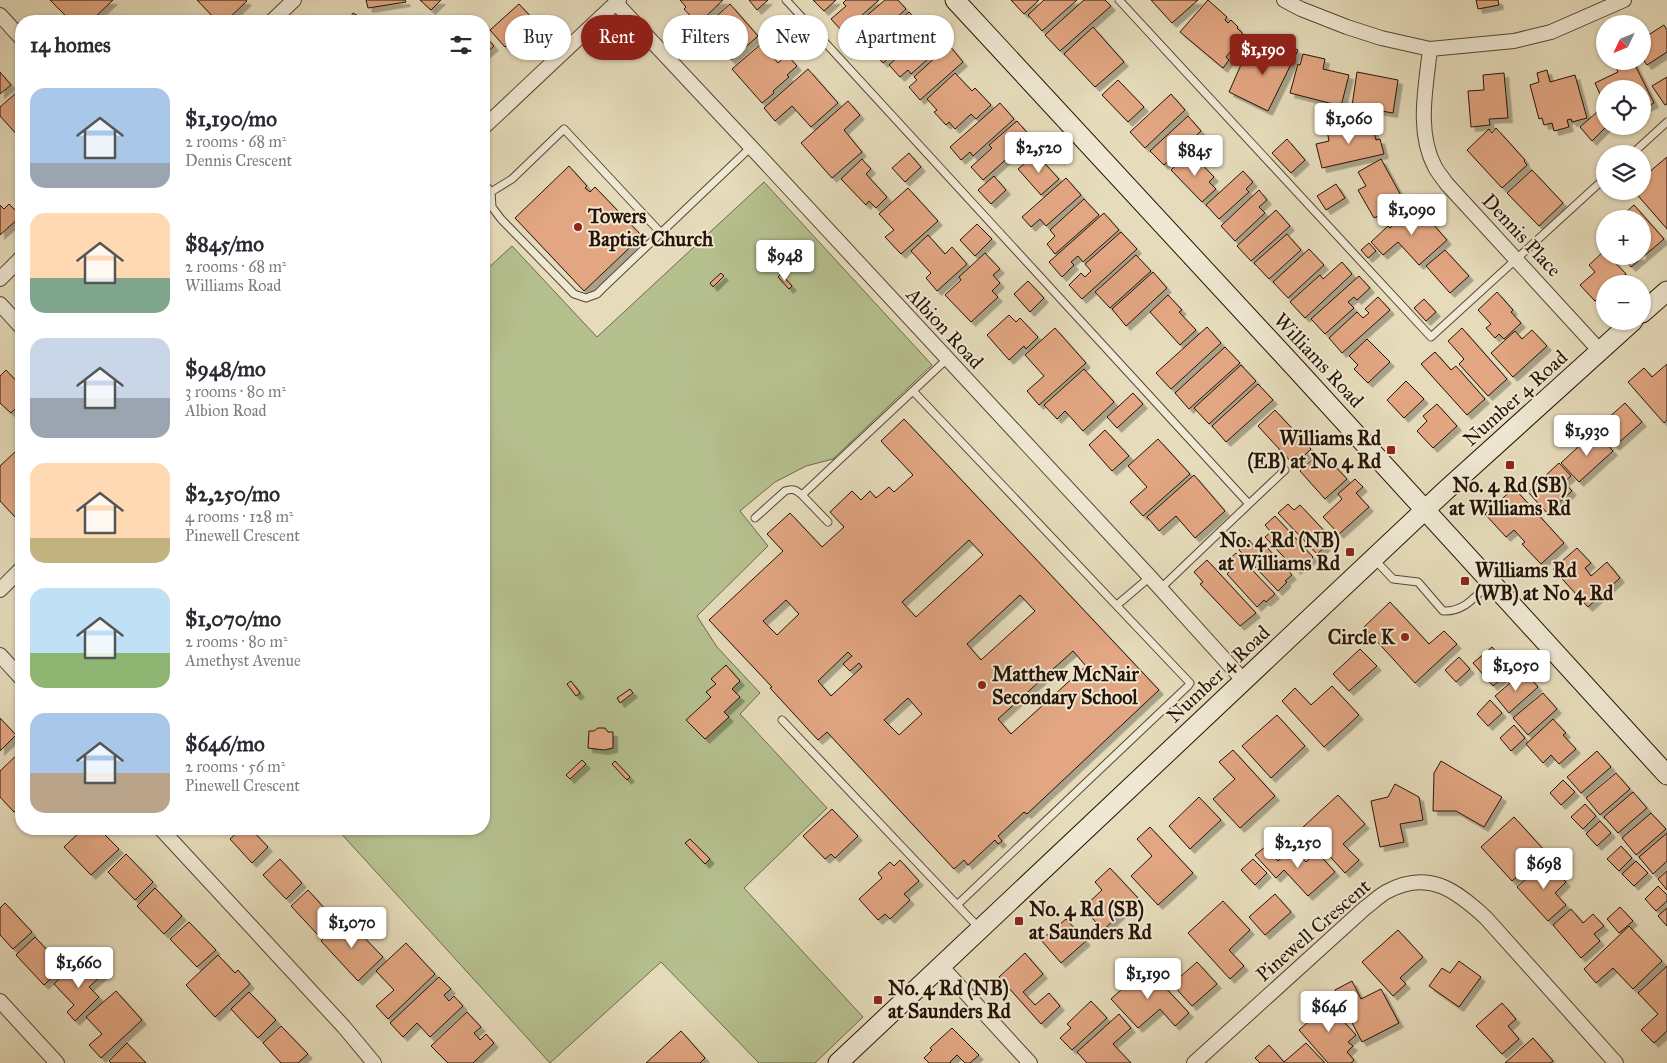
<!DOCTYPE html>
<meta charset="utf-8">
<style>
:root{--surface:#fff;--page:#f7f7f7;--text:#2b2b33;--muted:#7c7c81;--accent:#8f2418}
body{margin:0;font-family:"IM FELL Great Primer",serif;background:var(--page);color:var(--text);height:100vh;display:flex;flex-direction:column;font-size:19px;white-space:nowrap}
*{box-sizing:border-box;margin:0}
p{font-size:16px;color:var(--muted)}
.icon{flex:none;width:28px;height:28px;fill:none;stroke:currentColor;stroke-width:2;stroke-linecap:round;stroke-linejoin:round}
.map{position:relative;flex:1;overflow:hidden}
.panel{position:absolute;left:15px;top:15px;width:475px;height:820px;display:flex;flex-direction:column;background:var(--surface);border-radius:20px;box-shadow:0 1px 4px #0004}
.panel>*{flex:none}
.hud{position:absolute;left:505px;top:15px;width:475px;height:45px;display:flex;gap:10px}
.needle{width:32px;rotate:227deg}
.buttons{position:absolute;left:1596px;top:15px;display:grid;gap:10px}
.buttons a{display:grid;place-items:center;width:55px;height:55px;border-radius:50%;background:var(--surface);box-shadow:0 1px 4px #0004;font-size:25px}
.price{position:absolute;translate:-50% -42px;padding:0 11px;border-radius:5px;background:#fff;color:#222;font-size:16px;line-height:32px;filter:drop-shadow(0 1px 2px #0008)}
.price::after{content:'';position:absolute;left:50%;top:30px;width:15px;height:11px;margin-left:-8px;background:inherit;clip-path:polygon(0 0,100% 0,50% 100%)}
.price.active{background:var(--accent);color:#fff}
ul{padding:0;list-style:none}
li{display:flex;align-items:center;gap:15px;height:125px;padding:0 15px}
li span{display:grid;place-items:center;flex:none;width:140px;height:100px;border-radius:15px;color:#555}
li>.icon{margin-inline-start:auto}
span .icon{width:60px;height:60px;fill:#fffc;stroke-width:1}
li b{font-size:21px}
h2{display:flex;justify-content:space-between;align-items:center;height:60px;padding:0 15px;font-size:21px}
.pill{padding:0 18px;border-radius:22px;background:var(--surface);box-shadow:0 1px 4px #0004;font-size:18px;line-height:45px}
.pill.active{background:var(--accent);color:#fff}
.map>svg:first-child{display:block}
</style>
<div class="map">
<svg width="1667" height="1063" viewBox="0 0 1667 1063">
<defs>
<filter id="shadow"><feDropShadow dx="4.5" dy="4.5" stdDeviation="0" flood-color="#0004"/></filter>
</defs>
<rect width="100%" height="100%" fill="#e6dcbb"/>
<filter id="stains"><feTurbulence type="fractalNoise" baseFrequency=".004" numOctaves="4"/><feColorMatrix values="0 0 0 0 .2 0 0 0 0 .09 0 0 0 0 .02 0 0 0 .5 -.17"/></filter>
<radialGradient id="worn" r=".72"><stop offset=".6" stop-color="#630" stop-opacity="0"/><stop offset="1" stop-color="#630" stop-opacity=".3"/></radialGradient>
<path fill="#b6c08f" stroke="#6e6a4a" d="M764,182L932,365L833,459L806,466L775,482L740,511L768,546L697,616L717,647L760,693L740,714L827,808L744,888L863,1017L815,1063H759L661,962L550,1063L337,829H484V272L512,246L597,337Z"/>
<path fill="#e2a682" stroke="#271305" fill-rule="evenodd" filter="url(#shadow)" d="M50,0H113L91,21H61L60,20L65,15Z
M197,0H246L247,1L226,21H217Z
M366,0H405L406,2L368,8Z
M420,0H441L431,10Z
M680,0H723L698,24L684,9L686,7Z
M749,0H768L757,10Z
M813,0H836L824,11Z
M846,0H879L843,32L831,19L846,6L843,3Z
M885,0H898L906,9L866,45L858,36L863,31L857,24Z
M1011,0H1039L1024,14Z
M1044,0H1077L1042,31L1028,15Z
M1084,0H1105L1111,6L1060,51L1045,35Z
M1151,0H1198L1172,23Z
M1208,0L1227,17L1225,20L1228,23L1231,20L1238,27L1237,28L1244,35L1226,57L1229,60L1223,68L1180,32Z
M1476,0H1498L1499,5L1478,9Z
M519,4L534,20L505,47L490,30Z
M730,4L758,36L731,60L703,28Z
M909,12L923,27L883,63L875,54L880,49L874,43Z
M353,13L367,21H348Z
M789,18L804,36L792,47L776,30Z
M1664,25L1667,30V52L1647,65L1642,58V39Z
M932,27L946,43L911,74L908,70L900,77L889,65Z
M1093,27L1124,62L1095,87L1064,54Z
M484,35L494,46L484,55Z
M768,38L777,49L771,55L778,63L787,55L797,66L787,75L789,77L773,91L774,93L762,103L732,69Z
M1280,41L1298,50L1268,111L1229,92L1247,51L1271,61Z
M949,45L963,62L920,100L909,87L917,80L914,77Z
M1303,54L1325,59L1323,69L1349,75L1341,106L1290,93L1298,64L1300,65Z
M1613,61H1633L1654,103L1642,109V89H1605V105L1595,83L1618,72Z
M808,69L838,103L811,127L792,106L775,121L764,108Z
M1547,70L1550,82L1575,75L1587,118L1572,122L1571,119L1567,120L1569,127L1554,131L1552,123L1544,125L1542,118L1539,119L1530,85L1539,82L1537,73Z
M0,72L11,85L0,94Z
M1357,72L1398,80L1393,113L1352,106Z
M955,73L972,91L975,88L991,105L976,119L971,114L955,129L949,122L946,125L934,112L937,110L927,99Z
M1504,73L1508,118L1489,119L1490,125L1471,127L1468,91L1484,90L1483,75Z
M1667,77V104L1665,105L1652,86Z
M1118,80L1144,107L1128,122L1102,95Z
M16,93L21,99L20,138L0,116V107Z
M1171,94L1185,110L1145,148L1130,132Z
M848,101L860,115L844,130L862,152L832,178L801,143Z
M1000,103L1014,119L973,156L970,152L961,160L950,147Z
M1597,112L1605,121V126H1607L1592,141L1580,127Z
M1188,116L1201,131L1164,165L1150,151Z
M1348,119L1350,128L1365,124L1366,128L1372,126L1376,140L1380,139L1384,154L1322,168L1316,144L1329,141L1327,131L1336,128L1335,122Z
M1017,121L1031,137L983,180L971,167L992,148L989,145Z
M1496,128L1525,160L1524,161L1527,165L1502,188L1467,150L1489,129L1492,133Z
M1287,139L1305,160L1291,173L1272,153Z
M1190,152L1214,177L1209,182L1216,189L1202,202L1171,170Z
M909,153L921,167L905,182L892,168Z
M1036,154L1059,179L1041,195L1018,169Z
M1667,157V229L1634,191H1642V178Z
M862,159L871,169L866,174L887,197L876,208L869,201L866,205L841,179Z
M1381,159L1404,201L1374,218L1358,190L1366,186L1358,172Z
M569,166L587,186L585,188L590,192L595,187L642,236L584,291L515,218Z
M1532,170L1563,203L1539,226L1507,193Z
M1243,171L1253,182L1246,189L1249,192L1219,219L1206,205Z
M994,176L1006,190L991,204L978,190Z
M1066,178L1081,195L1046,226L1040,219L1031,227L1022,217Z
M1336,184L1345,198L1326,210L1317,196Z
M908,188L938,221L901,254L885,237L894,230L879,214Z
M1259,190L1267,200L1259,207L1265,213L1235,241L1221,226Z
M1084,199L1099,215L1055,254L1047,244L1055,236L1050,230Z
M9,204L21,216L0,235V205L4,209Z
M1416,205L1447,240L1419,265L1398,242L1383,255L1371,242L1388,226L1390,228Z
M1634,205L1664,239L1631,267L1622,256H1642V219H1618Z
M1276,210L1290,226L1251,261L1237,246Z
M1104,213L1119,230L1083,262L1078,256L1071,262L1074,265L1062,277L1049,262Z
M977,224L992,239L975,256L960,240Z
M1121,232L1137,249L1082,299L1069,285L1081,273L1085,277L1091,271L1085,264Z
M1287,234L1301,250L1269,279L1254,263Z
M928,235L945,254L952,247L967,264L937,291L926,278L931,273L911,251Z
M1369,243L1376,251L1368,258L1361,250Z
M1309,249L1324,265L1288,298L1273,282Z
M1445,250L1469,276L1450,293L1426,266Z
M1604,251L1605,256H1609L1626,274L1614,284H1605V292L1595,301L1580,285L1595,272L1589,265Z
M985,253L1000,269L993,275L1000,283L992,291L998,297L971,322L945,295L961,280L959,277Z
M1136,255L1151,271L1110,308L1095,292Z
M1342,262L1352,274L1305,318L1290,302L1320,275L1323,279Z
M1153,272L1167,288L1126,326L1112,309Z
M721,273L724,276L713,287L710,283Z
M781,274L792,286L789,289L778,277Z
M1359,276L1370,288L1357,300L1354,297L1348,302L1354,308L1325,334L1311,319Z
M1028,281L1044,298L1030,312L1014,294Z
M1497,292L1513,310L1511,312L1521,323L1504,339L1499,334L1495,338L1486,328L1491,324L1478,310Z
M1168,295L1182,310L1179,312L1196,330L1180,345L1150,312Z
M1378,297L1390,310L1342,353L1329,338L1357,312L1363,318L1369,313L1365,309Z
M1424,299L1436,312L1426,321L1414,308Z
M1009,315L1016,322L1020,318L1038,337L1026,349L1024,346L1009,360L987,335Z
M1207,327L1221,343L1171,389L1156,373Z
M1055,328L1086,363L1039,405L1027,391L1044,376L1025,355Z
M1462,328L1507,379L1488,396L1459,364L1464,359L1448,341Z
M1532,330L1547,346L1513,377L1491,353L1515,331L1522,339Z
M1367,339L1390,362L1368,383L1354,369L1358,365L1349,356Z
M1225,347L1240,363L1189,409L1175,393Z
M1435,352L1451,370L1456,366L1485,399L1467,415L1421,364Z
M1667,364V420L1664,423L1628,382L1644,368L1652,377Z
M1241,365L1256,381L1209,424L1194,408Z
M1084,369L1114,402L1083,431L1065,411L1057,419L1044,405Z
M6,370L21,386V403L11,413L0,403V376Z
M1406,381L1424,399L1404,418L1387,400Z
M1258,384L1273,400L1226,442L1212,426Z
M1133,393L1143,404L1117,428L1107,417Z
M1625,403L1642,422L1615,446L1598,427Z
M1437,404L1457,426L1433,448L1417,431L1427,421L1423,416Z
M1275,410L1311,449L1294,465L1258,426Z
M904,419L1159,690L1027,814L1024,812L998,836L1002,841L998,844L995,840L968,865L964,860L954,869L827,732L818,740L770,688L772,687L709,620L783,551L767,534L790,513L822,547L844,527L830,512L852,491L861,500L870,491L876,498L889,487L894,492L913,475L881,441ZM969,540L983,555L916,617L902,602ZM1020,595L1035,611L981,660L967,644ZM786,600L799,614L777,635L763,621ZM1073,651L1086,666L1011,734L998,719ZM848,652L852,656L843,664L850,671L859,663L862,667L831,696L818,681ZM908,698L922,714L899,735L884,720Z
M1105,430L1129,456L1112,471L1089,445Z
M1595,431L1613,451L1579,482L1561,463Z
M1158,439L1190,474L1143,516L1130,502L1147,487L1128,466Z
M16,451L21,457V515L17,519L0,501V466Z
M1321,451L1347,479L1325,499L1300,471Z
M1559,463L1571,476L1564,482L1572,491L1547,513L1528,492Z
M1194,475L1225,511L1195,538L1176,516L1159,531L1147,517Z
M1355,479L1363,487L1356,493L1369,507L1339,534L1323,517L1342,499L1338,494Z
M1514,488L1564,543L1541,564L1522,544L1525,542L1514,530L1506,537L1485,514Z
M1288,504L1294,510L1300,505L1331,538L1324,544L1326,546L1317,554L1278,513Z
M1275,516L1313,557L1304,566L1303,564L1296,570L1265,537L1271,532L1265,525Z
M1249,540L1255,547L1261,541L1292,575L1285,581L1287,582L1278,591L1239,550Z
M1577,548L1591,563L1585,568L1591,576L1607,562L1620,578L1588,607L1553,569Z
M1236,553L1275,594L1266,602L1264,600L1257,607L1227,574L1233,568L1226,562Z
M1207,560L1256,613L1240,626L1200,584L1203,582L1194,572Z
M1390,602L1429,644L1444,631L1457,644L1415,683L1364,627Z
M1492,647L1512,670L1493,686L1473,663Z
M1360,649L1377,666L1349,691L1333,674Z
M1459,657L1470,669L1456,682L1445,670Z
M726,665L740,681L732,689L740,697L724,712L729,717L705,739L686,720L711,697L706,692L716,684L711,679Z
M1524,671L1538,687L1509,713L1495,696Z
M571,681L580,693L576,696L567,684Z
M1332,686L1359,715L1324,747L1282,701L1295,688L1311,705Z
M630,689L633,693L620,703L617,698Z
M1543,693L1557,709L1528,735L1513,718Z
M1490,700L1502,713L1488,726L1477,714Z
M1277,715L1305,746L1271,778L1242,746Z
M0,718L16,735L0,751Z
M1553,719L1566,733L1563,735L1576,749L1559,764L1551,755L1543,763L1526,744Z
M1514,725L1525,738L1511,751L1500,738Z
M598,728H605L608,732H613V748L604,750L588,748L589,731H594Z
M1233,750L1275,796L1240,828L1213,799L1235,779L1219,762Z
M21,751V805L14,812L0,797V771Z
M1597,751L1611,767L1581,793L1567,777Z
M582,760L586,764L570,779L566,775Z
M615,761L630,777L627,780L612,764Z
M1441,761L1502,797L1484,827L1456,811H1433L1434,773Z
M1616,773L1630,789L1600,815L1586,798Z
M1563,780L1575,792L1561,805L1550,793Z
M1395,784L1419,797L1423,820L1400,824L1404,842L1380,847L1371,801L1388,797Z
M1633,792L1647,808L1618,833L1604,817Z
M1338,795L1365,824L1343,844L1359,860L1345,873L1303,827Z
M1199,797L1221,820L1190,849L1169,826Z
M1585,804L1596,816L1583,829L1571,817Z
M832,809L858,836L835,858L831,854L825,859L803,836Z
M1651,813L1666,829L1636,855L1622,838Z
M1514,817L1545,851L1512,881L1481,847Z
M1600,821L1611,833L1597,846L1586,834Z
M1150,827L1193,873L1158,905L1131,876L1152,856L1137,839Z
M83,829H99L119,849L91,875L64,847Z
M241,829H251L268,847L252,863L230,839Z
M1667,833V861L1653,874L1639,857Z
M690,839L710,859L705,864L685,843Z
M1621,846L1632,858L1619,871L1607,859Z
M1265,847L1278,861L1293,848L1306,862L1317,852L1335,872L1308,896L1284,870L1276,878L1255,855Z
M126,854L153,882L135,900L108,872Z
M280,859L302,883L286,899L263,875Z
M1253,859L1267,873L1255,885L1241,870Z
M900,860L919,881L904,894L910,900L890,919L885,914L878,920L859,899L882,878L878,873L890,862L894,866Z
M1546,861L1566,882L1555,893L1566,905L1548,921L1517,887Z
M1636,861L1648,873L1634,886L1622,874Z
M1110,868L1138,898L1103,930L1083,908L1102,890L1095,882Z
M1667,871V890L1658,879Z
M1658,886L1667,895V901L1656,911L1645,899Z
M155,888L182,916L164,934L137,906Z
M308,890L335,920L318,935L291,906Z
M1275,894L1291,912L1265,935L1249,917Z
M1223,901L1250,930L1229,950L1244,966L1230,979L1188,933Z
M5,903L32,932L13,949L0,935V908Z
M1620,907L1633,921L1619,933L1607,919Z
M1667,908V926L1658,916Z
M1571,909L1583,923L1593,914L1604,926L1594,934L1600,941L1581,958L1553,925Z
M345,918L383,957L358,981L321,941Z
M1066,919L1086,941L1061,963L1041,940Z
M189,922L216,950L197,967L170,939Z
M1629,926L1662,961L1633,989L1613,968L1596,983L1584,969Z
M1398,930L1423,957L1400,978L1406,984L1393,996L1362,962Z
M35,937L63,967L44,985L16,955Z
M406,943L435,974L388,1019L376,1006L394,990L376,971Z
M1025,953L1043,974L1023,992L1035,1005L1049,993L1060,1006L1041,1024L999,977Z
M218,955L235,973L238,970L250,984L215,1017L186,985Z
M1459,961L1481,977L1459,1007L1429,986L1442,968L1450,973Z
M1197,962L1217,984L1192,1006L1172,984Z
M92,964L102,975L89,987L99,997L75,1021L67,1012L74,1005L54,984L72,966L80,975Z
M1667,966V1031L1654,1043L1641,1030L1658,1014L1638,993Z
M1146,967L1189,1013L1175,1026L1160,1009L1138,1028L1111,999Z
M439,977L451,989L444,995L449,1001L454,996L463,1006L430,1037L417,1023L403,1037L390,1023Z
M1352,981L1361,999L1381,989L1399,1023L1362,1042L1335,990Z
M116,991L142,1020L101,1058L89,1045L102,1034L86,1017Z
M249,992L276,1020L258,1038L231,1009Z
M1327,996L1340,1009L1335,1012L1356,1035L1348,1042L1353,1046L1347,1052L1354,1060L1351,1063H1328L1299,1030L1314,1017L1309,1012Z
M1091,1001L1107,1018L1072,1050L1060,1038L1071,1028L1067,1024Z
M1502,1003L1516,1019L1508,1026L1519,1039L1502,1054L1476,1026Z
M467,1012L481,1027L474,1033L480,1040L486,1034L494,1043L473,1063H448L431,1046Z
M1119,1014L1131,1028L1113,1044L1131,1063H1087L1077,1052Z
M281,1026L308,1054L298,1063H281L263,1043Z
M952,1028L979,1055L970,1063H965L957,1055L950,1062L951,1063H929L924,1058L932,1050L930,1048Z
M681,1031L705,1058L700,1063H646Z
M1533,1038L1553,1061L1550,1063H1505Z
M127,1043L146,1063H111L109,1061Z
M1306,1043L1325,1063H1260L1255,1058L1269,1045L1284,1062Z"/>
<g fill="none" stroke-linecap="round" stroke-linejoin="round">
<defs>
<path id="lane" d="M786,0L1249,504L1160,589
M1119,0L1431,337L1605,178
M1632,154L1667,122
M484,183L491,192L492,207L501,219L574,294L586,298L597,294L603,288L751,147
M491,192L512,179L564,129L661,233
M913,391L1190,683L1188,686L957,905
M802,495L828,522
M1249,504L1285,470
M755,518L785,491C793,488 796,490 802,495L947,359
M1375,560L1393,579L1418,582L1443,611C1464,612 1475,597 1489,583
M1117,605L1150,577
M782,720L980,929"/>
<path id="street" d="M1284,0L1301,9L1347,27L1381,38L1430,49L1514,41L1551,32L1624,0
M616,3L751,147L1150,577L1244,681
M0,15L21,38
M272,21L294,0
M1430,49C1426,87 1416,132 1435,167C1438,173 1443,178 1446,183L1600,351
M484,127L619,0
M0,279L21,258
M0,304L21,327
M0,590L21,569
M0,655L21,678
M161,829L344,1027L374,1063
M941,966L1030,1063
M0,1001L57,1063
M1194,1063L1365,908C1372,903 1379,896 1386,892C1428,869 1456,890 1486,918L1616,1063"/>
<path id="secondary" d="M955,0L1300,373L1667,775
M1642,313L1667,291
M838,1063L1445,491L1633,321"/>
</defs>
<use href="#lane" stroke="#574532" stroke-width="9"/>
<use href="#street" stroke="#574532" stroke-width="16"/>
<use href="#secondary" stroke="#271305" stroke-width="21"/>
<use href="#lane" stroke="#efe8d3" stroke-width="7"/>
<use href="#street" stroke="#efe8d3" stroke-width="14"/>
<use href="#secondary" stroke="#efe8d3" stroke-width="19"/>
</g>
<g fill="#8f2418" stroke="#efe8d3" stroke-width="2">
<circle cx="578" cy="227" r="5"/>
<rect x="1386" y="445" width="10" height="10" rx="2.5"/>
<rect x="1505" y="460" width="10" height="10" rx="2.5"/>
<rect x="1345" y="547" width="10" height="10" rx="2.5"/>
<rect x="1460" y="576" width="10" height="10" rx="2.5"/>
<circle cx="1405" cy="637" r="5"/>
<circle cx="982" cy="685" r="5"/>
<rect x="1014" y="916" width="10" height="10" rx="2.5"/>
<rect x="873" y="995" width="10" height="10" rx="2.5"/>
</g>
<g text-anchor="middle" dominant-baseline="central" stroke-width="4" stroke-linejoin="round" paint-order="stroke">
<g font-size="20" font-weight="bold" fill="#271305" stroke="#efe8d3" text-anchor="start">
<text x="588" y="216">Towers<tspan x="588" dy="23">Baptist Church</tspan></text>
<text x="1381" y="438" text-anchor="end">Williams Rd<tspan x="1381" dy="23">(EB) at No 4 Rd</tspan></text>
<text x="1510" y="485" text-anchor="middle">No. 4 Rd (SB)<tspan x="1510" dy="23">at Williams Rd</tspan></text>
<text x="1340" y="540" text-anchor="end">No. 4 Rd (NB)<tspan x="1340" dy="23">at Williams Rd</tspan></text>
<text x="1475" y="570">Williams Rd<tspan x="1475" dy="23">(WB) at No 4 Rd</tspan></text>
<text x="1395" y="637" text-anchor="end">Circle K</text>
<text x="992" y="674">Matthew McNair<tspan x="992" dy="23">Secondary School</tspan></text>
<text x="1029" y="909">No. 4 Rd (SB)<tspan x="1029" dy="23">at Saunders Rd</tspan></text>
<text x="888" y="988">No. 4 Rd (NB)<tspan x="888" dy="23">at Saunders Rd</tspan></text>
</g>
<g font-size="20" fill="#271305" stroke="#efe8d3">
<text transform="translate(1522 235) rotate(47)">Dennis Place</text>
<text transform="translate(945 328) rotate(47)">Albion Road</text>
<text transform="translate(1319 360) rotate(47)">Williams Road</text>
<text transform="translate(1515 398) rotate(-42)">Number 4 Road</text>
<text transform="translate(1218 674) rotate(-43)">Number 4 Road</text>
<text transform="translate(1313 930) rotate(-41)">Pinewell Crescent</text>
</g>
</g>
<rect width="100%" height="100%" filter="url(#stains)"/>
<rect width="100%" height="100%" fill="url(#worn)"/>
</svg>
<div class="buttons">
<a><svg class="needle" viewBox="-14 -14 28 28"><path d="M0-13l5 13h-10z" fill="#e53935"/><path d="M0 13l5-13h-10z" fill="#7c7c81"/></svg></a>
<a><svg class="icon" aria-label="locate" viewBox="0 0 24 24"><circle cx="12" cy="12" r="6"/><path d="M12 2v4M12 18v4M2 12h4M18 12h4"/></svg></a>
<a><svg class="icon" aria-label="layers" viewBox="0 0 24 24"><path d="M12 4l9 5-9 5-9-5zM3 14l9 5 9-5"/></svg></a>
<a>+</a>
<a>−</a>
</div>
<b class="price active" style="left:1263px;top:76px">$1,190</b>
<b class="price" style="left:1349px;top:145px">$1,060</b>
<b class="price" style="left:1039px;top:174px">$2,520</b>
<b class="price" style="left:1195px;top:177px">$845</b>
<b class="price" style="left:1412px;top:236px">$1,090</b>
<b class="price" style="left:785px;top:282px">$948</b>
<b class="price" style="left:1587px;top:457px">$1,930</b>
<b class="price" style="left:1516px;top:692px">$1,050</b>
<b class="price" style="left:1298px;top:869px">$2,250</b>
<b class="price" style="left:1544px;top:890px">$698</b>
<b class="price" style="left:352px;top:949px">$1,070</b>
<b class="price" style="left:79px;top:989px">$1,660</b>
<b class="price" style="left:1148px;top:1000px">$1,190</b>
<b class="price" style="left:1329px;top:1033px">$646</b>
<div class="hud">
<a class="pill">Buy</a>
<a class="pill active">Rent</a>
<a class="pill">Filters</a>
<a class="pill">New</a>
<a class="pill">Apartment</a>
</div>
<section class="panel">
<h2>14 homes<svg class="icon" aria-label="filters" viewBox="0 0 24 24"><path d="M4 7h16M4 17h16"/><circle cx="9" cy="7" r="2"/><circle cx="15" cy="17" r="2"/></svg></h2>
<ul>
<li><span style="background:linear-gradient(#a9c7e8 75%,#9aa5b1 0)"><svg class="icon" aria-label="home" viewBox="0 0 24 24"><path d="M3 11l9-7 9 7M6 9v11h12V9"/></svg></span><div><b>$1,190/mo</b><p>2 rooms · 68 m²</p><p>Dennis Crescent</p></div></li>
<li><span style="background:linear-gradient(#ffd9b3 65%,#7fa58c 0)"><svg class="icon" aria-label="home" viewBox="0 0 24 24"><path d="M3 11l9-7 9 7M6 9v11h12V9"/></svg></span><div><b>$845/mo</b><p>2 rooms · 68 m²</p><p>Williams Road</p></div></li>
<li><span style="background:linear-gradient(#c9d6e8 60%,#9aa5b1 0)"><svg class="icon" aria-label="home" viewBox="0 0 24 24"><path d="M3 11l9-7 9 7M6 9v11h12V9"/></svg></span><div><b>$948/mo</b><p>3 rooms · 80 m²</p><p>Albion Road</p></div></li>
<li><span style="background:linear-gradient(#ffd9b3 75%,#c2b280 0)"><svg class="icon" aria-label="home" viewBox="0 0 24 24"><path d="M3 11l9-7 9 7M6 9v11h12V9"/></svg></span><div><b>$2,250/mo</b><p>4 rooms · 128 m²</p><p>Pinewell Crescent</p></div></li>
<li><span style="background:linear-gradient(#bfe0f5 65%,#8fb573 0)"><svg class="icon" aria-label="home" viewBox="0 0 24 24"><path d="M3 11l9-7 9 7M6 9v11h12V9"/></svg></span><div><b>$1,070/mo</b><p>2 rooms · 80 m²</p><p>Amethyst Avenue</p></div></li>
<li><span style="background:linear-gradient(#a9c7e8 60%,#b9a48a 0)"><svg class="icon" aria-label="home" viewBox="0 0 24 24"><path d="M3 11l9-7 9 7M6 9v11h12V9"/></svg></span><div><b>$646/mo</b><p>2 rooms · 56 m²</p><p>Pinewell Crescent</p></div></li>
</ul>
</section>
</div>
